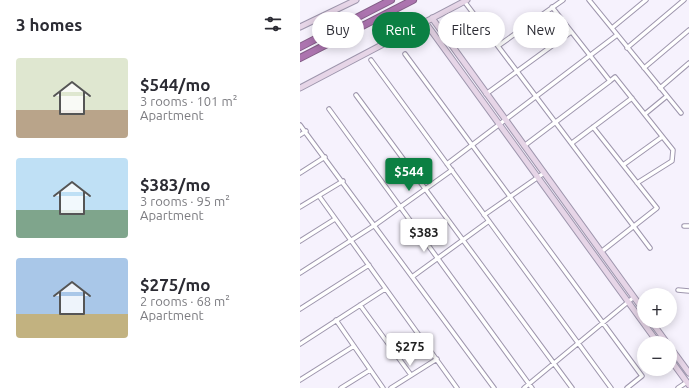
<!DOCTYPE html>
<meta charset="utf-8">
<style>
:root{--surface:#fff;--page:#f2f2f3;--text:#2b2b33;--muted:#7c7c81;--accent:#0b8043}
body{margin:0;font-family:Ubuntu,sans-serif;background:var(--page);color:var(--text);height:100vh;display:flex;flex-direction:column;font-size:15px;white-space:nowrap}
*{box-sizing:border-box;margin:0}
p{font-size:13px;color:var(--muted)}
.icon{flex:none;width:22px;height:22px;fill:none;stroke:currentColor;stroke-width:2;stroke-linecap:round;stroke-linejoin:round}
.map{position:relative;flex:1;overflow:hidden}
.details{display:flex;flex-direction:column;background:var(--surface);width:300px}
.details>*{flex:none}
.guide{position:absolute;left:12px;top:12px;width:317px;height:36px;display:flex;gap:8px}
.controls{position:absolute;left:337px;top:288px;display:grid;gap:8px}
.controls a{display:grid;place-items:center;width:40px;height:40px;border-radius:50%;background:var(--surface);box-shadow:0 2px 10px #0003;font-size:20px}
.price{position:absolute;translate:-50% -34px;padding:0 9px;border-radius:4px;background:#fff;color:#222;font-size:13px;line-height:26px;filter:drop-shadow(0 1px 2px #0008)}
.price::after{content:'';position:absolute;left:50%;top:24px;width:12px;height:9px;margin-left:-6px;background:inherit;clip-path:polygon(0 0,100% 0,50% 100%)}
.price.selected{background:var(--accent);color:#fff}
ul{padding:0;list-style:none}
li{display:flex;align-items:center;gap:12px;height:100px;padding:0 16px}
li span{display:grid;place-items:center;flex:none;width:112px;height:80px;border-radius:4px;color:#555}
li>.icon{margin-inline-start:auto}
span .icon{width:48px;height:48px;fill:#fffc;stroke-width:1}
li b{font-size:17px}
h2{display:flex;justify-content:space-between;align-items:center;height:48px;padding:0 16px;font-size:17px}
.pill{padding:0 14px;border-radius:18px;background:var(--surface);box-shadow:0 2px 10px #0003;font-size:14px;line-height:36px}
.pill.selected{background:var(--accent);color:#fff}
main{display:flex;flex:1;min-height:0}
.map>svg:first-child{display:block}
</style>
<main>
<section class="details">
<h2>3 homes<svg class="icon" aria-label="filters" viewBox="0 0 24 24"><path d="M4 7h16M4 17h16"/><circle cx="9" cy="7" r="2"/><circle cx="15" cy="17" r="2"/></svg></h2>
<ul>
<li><span style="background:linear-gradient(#dfe7d0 65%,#b9a48a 0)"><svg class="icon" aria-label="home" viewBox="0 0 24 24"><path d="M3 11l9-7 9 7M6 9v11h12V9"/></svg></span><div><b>$544/mo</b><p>3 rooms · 101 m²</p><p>Apartment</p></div></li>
<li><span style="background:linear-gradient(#bfe0f5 65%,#7fa58c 0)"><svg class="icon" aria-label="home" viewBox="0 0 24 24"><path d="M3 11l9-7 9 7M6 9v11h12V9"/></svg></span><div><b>$383/mo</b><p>3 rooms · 95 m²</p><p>Apartment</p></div></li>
<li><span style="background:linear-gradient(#a9c7e8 70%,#c2b280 0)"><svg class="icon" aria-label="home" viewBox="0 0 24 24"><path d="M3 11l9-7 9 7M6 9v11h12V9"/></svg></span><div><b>$275/mo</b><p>2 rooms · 68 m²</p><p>Apartment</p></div></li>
</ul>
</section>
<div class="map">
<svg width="389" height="388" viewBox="0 0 389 388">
<rect width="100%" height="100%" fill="#f6f2fd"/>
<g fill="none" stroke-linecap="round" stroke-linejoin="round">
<defs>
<path id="street" d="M289,0L381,113
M164,1L350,248
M312,28L346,0
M198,46L263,0
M327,48L384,0
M105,54L342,376L327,388
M71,60L311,388
M344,68L389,30
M310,81L315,77L373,150L372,161L337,183
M360,88L389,63
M186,94L271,32
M56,95L272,388
M29,109L232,388
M345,114L367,96
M0,125L194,388
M293,127L357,208L301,252
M0,135L6,131
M272,143L332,98
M224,146L310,81L252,7
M147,164L317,35
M323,165L362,137
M0,173L25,157
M19,196L157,388
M0,207L43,181
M184,215L244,173
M384,226H389
M0,241L35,219
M0,273L75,225L152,170
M112,277L189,221
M378,290L389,291
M60,305L111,375
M0,309L69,265
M36,320L83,388
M0,344L85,289
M0,380L54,346
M41,388L70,370
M91,388L137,359
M224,388L334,297
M378,388L387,382"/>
<path id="secondary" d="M132,18L344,311
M125,22L358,343
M0,27L56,0
M0,88L167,0
M351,321L367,343
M370,347L389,373
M370,359L389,385"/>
<path id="highway" d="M0,47L91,0
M0,58L113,0"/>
</defs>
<use href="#street" stroke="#9e96ad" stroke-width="5.5"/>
<use href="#secondary" stroke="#9e96ad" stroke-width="7"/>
<use href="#highway" stroke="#835e87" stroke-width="8"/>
<use href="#street" stroke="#fff" stroke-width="3.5"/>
<use href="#secondary" stroke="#e6d5e7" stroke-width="5"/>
<use href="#highway" stroke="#ac74af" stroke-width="6"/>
</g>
</svg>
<div class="controls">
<a>+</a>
<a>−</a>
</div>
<b class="price selected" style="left:109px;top:192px">$544</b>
<b class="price" style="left:124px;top:253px">$383</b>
<b class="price" style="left:110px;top:367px">$275</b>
<div class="guide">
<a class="pill">Buy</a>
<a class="pill selected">Rent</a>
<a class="pill">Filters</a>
<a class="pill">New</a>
</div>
</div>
</main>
